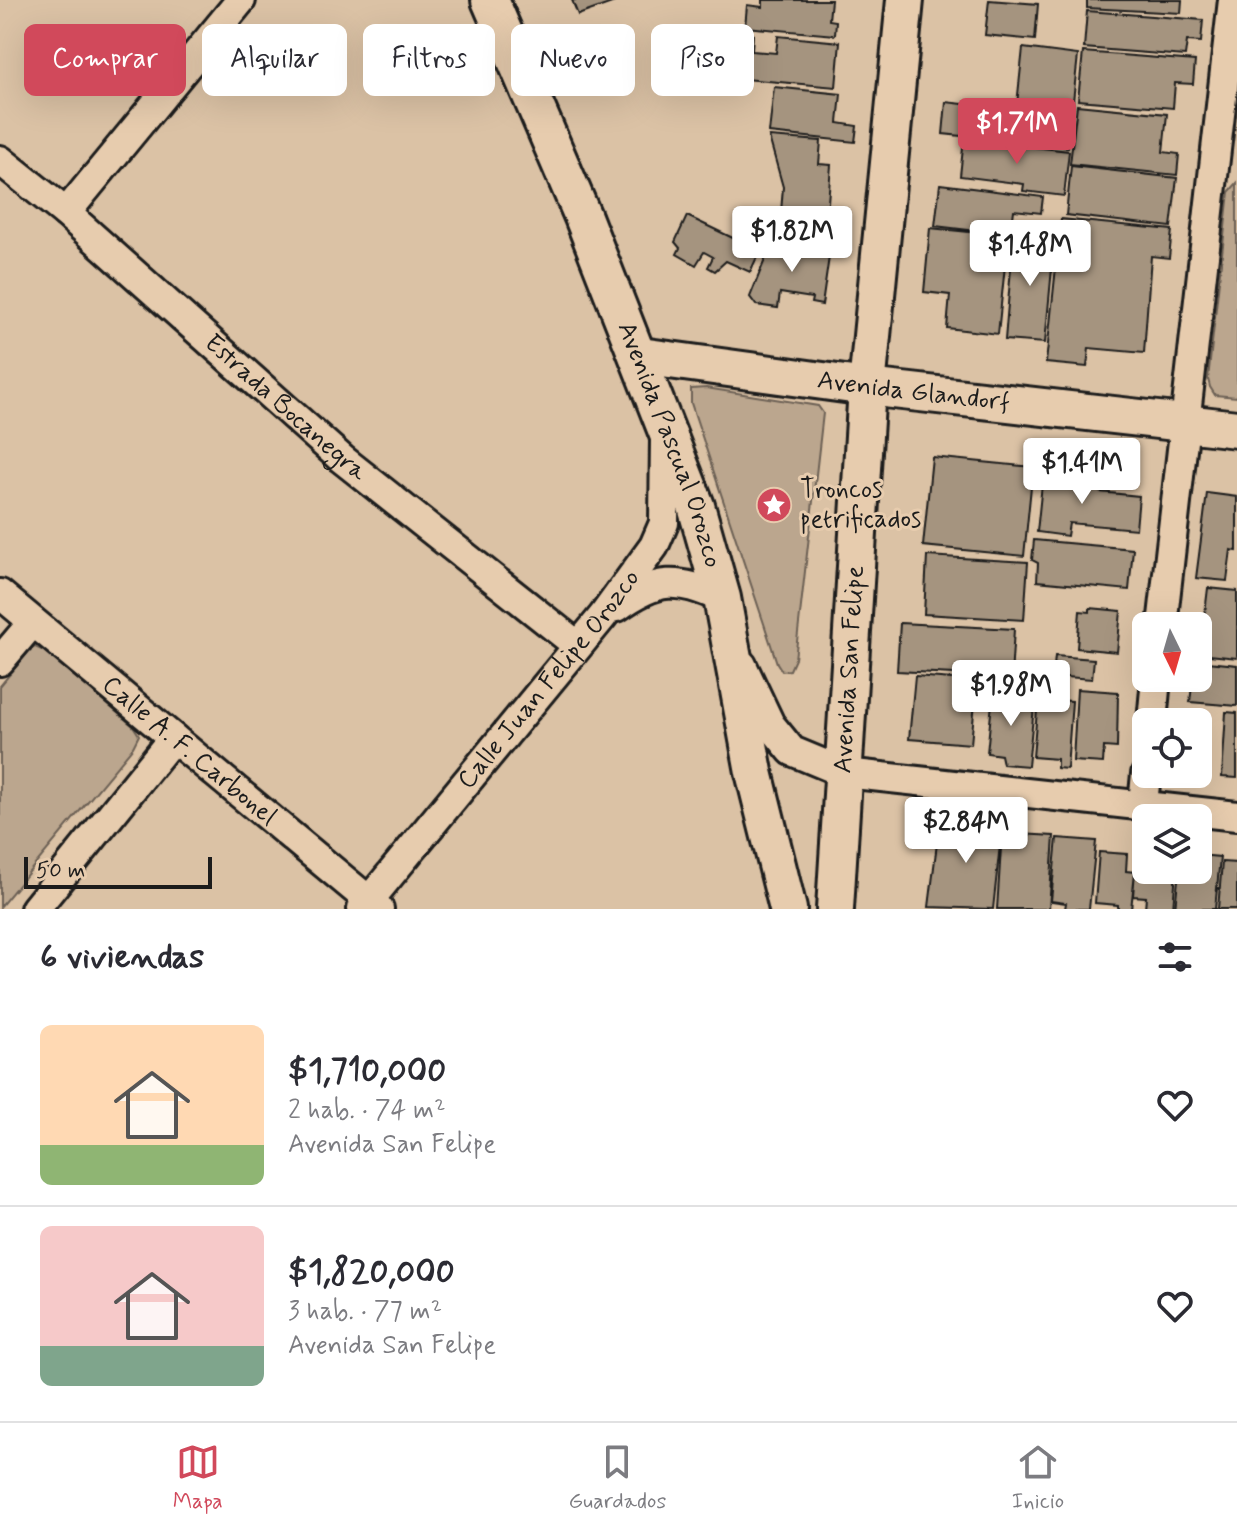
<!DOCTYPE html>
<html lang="es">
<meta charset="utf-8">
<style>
:root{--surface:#fff;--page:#f2f2f3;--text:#2b2b33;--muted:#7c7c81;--line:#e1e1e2;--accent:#d1495b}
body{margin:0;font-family:Mynerve,sans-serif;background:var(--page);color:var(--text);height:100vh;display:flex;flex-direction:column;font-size:30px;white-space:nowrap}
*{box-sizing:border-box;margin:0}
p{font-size:26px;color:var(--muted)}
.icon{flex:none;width:44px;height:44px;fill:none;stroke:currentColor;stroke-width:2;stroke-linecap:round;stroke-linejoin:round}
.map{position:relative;height:909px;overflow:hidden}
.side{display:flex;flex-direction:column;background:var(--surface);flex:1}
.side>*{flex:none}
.hud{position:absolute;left:24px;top:24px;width:800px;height:72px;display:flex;gap:16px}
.needle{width:52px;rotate:175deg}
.fabs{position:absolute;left:1132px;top:612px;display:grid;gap:16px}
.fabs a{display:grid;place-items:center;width:80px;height:80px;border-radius:12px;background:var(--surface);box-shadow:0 8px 32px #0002;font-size:40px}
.scale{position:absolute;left:24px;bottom:20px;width:188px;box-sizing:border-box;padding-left:8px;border:4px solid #1c1c1c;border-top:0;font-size:22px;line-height:28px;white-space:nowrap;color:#1c1c1c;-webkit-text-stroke:6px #e7ccae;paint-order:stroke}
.price{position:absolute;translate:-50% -68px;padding:0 18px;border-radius:8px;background:#fff;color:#222;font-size:26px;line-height:52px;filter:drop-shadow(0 2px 4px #0008)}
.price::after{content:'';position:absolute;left:50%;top:48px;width:24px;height:18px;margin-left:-12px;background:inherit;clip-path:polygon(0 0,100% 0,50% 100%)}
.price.current{background:var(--accent);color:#fff}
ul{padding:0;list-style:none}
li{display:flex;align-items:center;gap:24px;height:200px;padding:0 40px}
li+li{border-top:2px solid var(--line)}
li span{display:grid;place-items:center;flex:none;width:224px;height:160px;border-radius:12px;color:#555}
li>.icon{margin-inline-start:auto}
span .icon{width:96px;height:96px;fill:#fffc;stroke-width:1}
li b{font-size:34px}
h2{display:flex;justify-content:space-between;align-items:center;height:96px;padding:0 40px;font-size:34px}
.chip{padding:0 28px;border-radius:12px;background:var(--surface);box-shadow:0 8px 32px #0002;font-size:28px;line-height:72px}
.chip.current{background:var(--accent);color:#fff}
.tab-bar{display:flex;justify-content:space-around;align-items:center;height:112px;border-top:2px solid var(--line);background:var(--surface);font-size:22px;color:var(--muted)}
.tab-bar a{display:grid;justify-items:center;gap:4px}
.tab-bar .current{color:var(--accent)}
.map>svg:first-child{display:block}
</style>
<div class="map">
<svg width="1237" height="909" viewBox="0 0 1237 909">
<rect width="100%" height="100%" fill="#dbc2a5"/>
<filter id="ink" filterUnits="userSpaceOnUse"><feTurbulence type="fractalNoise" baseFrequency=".0125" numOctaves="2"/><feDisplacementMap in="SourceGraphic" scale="16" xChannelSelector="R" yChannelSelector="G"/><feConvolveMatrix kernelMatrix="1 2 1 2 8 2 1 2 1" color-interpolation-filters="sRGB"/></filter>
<g filter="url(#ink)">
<path fill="#bba68e" stroke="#6c6155" stroke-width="2" d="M1237,183V397L1215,395L1210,387L1208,379L1229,192Z
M706,388L818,406L823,413L795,659L790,670L782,671L777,663L691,403V389Z
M35,647L44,651L133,726L139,735L133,747L0,907V686L28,652Z"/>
<path fill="#a5947f" stroke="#1c1c1c" stroke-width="2" d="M572,0H614L615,2L578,15Z
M763,0H831L829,20L836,21L835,35L745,27L747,5L763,7Z
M989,0L1038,4L1035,40L985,35Z
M1087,0H1182L1181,13L1087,8Z
M1087,11L1203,20L1201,42L1187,41L1185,56L1084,48Z
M716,30L753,34L752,51L776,53L778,36L840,42L836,87L734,78Z
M1023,48L1078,55L1068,147L943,134L946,102L998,108L997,121L1015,123Z
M1083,52L1195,61L1193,84L1175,83L1173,108L1078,100Z
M774,87L841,94L838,123L857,126L855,142L769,133Z
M1077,105L1167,114L1163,152L1179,154L1177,175L1070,164Z
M769,137L821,141L819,164L831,165L827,215L781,212L783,187Z
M964,139L1069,151L1064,196L1023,191L1024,184L960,176Z
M1071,166L1177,178L1171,227L1066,215Z
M940,184L1043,197L1041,213L1014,210L1011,235L935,226Z
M687,216L760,251L750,272L726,261L715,271L708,267L713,257L704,252L696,265L677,254L680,248L675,242Z
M1061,219L1172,230L1169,258L1151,256L1144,353L1089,348L1087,367L1046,363Z
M930,228L1008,236L998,334L947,328L950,295L924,292Z
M1014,232L1055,236L1045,343L1005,340Z
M772,242L830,250L822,305L811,303L812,298L780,293L778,308L756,305L750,297Z
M932,457L1033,467L1024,556L923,546Z
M1043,474L1081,478L1082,484L1100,486V492L1139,496L1136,529L1069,523L1067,536L1037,532Z
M1207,493L1237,497V551L1231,550L1227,581L1196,578Z
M1034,540L1133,549L1129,590L1037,581L1038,563L1032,560Z
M927,556L1028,562L1024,620L924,614Z
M1208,588L1237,591V658L1200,654Z
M1090,608L1121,611L1117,652L1077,648L1080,611L1090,612Z
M900,623L1014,629L1011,677L897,671Z
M1055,656L1094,659L1092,679L1053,676Z
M1198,661L1237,665V706L1190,702L1193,678H1198Z
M915,676L977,681L971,744L909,739Z
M1077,689L1118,692L1117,748L1104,747L1103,763L1073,761Z
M993,693L1035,697L1028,766L1003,764L1001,755L987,753Z
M1038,699L1072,701L1067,769L1057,768V759L1033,757Z
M1226,712L1237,713V778L1222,777Z
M940,819L1002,826L993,909L929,907Z
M1002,833L1054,836L1049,909H997Z
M1057,838L1096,841L1089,909H1065L1066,903L1051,901Z
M1099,852L1127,854L1126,871L1135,872L1131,909H1118V905L1095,903Z
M1198,855L1220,857L1215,909H1175L1179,870H1198Z
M1136,858H1146V870H1176L1173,909H1145L1146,897L1133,896Z
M1222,862L1237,863V909H1218Z"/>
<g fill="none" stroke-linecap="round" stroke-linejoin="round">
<defs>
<g id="minor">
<path id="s1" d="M0,160L66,213L342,459L577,645"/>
<path d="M66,213L241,0"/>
<path id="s2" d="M0,594L379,909"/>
<path d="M617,607C659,577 676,578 722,598"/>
<path d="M1162,626L1233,0"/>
<path d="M0,661L33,622"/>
<path d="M742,665L770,724L792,751L845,773L1237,816"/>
<path d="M1152,722L1156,678"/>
<path d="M1143,804L1146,774"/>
<path d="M35,909L173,738"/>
<path id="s3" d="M362,909L603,616L654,546L664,523L665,439"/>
</g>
<g id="major">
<path id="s4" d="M490,0L583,217L696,506L722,598L754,772L788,909"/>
<path id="s5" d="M640,356L867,387L1237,429"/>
<path id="s6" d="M835,909L867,387L905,0"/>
</g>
</defs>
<use href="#minor" stroke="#1c1c1c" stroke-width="34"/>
<use href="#major" stroke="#1c1c1c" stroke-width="42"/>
<use href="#minor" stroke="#e7ccae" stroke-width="28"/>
<use href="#major" stroke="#e7ccae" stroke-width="36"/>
</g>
</g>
<defs>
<symbol id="sight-disc" viewBox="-11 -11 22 22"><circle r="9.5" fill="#d1495b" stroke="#e7ccae"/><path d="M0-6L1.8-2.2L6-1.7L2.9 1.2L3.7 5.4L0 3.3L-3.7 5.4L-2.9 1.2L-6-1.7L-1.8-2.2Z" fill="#fff"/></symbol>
</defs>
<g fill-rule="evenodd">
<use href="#sight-disc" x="754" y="485" width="40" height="40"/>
</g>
<g text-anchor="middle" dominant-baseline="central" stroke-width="6" stroke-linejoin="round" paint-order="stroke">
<g font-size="26" fill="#1c1c1c" stroke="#e7ccae">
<text stroke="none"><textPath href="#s5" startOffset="276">Avenida Glandorf</textPath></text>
<text stroke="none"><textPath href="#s1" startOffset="378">Estrada Bocanegra</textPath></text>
<text stroke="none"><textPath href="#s4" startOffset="480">Avenida Pascual Orozco</textPath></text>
<text stroke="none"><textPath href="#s6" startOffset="240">Avenida San Felipe</textPath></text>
<text stroke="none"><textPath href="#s3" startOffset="296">Calle Juan Felipe Orozco</textPath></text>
<text stroke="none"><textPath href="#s2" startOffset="246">Calle A. F. Carbonel</textPath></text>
</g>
<g font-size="26" fill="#1c1c1c" stroke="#e7ccae" text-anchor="start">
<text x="800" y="490">Troncos<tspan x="800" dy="30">petrificados</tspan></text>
</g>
</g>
</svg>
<div class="fabs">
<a><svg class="needle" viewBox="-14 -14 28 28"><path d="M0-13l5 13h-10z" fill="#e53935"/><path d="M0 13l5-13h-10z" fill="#7c7c81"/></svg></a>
<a><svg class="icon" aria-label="locate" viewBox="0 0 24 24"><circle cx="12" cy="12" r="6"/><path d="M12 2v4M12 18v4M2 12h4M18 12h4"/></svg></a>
<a><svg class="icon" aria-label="layers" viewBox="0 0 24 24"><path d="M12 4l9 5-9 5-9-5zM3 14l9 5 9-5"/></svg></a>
</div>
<div class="scale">50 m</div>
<b class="price current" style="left:1017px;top:166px">$1.71M</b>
<b class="price" style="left:792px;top:274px">$1.82M</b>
<b class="price" style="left:1030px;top:288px">$1.48M</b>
<b class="price" style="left:1082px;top:506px">$1.41M</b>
<b class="price" style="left:1011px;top:728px">$1.98M</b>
<b class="price" style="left:966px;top:865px">$2.84M</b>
<div class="hud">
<a class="chip current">Comprar</a>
<a class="chip">Alquilar</a>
<a class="chip">Filtros</a>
<a class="chip">Nuevo</a>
<a class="chip">Piso</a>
</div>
</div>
<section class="side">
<h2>6 viviendas<svg class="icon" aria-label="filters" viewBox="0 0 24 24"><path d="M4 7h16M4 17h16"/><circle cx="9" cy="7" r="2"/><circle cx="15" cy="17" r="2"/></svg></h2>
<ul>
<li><span style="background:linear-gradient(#ffd9b3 75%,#8fb573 0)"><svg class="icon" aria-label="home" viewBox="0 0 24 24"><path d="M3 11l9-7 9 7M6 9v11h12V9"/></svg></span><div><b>$1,710,000</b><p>2 hab. · 74 m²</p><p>Avenida San Felipe</p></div><svg class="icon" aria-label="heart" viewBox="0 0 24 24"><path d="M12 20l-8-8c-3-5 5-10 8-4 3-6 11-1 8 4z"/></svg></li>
<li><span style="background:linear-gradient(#f6c9c9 75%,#7fa58c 0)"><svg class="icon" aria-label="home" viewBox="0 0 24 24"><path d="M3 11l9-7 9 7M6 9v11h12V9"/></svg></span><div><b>$1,820,000</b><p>3 hab. · 77 m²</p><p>Avenida San Felipe</p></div><svg class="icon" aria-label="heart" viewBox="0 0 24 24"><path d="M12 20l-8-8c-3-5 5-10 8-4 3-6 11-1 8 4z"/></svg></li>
</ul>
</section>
<nav class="tab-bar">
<a class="current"><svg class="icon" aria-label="map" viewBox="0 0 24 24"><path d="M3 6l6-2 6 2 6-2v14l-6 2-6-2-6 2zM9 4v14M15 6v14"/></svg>Mapa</a>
<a><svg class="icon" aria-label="saved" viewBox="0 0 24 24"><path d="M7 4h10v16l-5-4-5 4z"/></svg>Guardados</a>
<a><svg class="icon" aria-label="home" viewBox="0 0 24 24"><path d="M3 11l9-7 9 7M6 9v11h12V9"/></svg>Inicio</a>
</nav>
